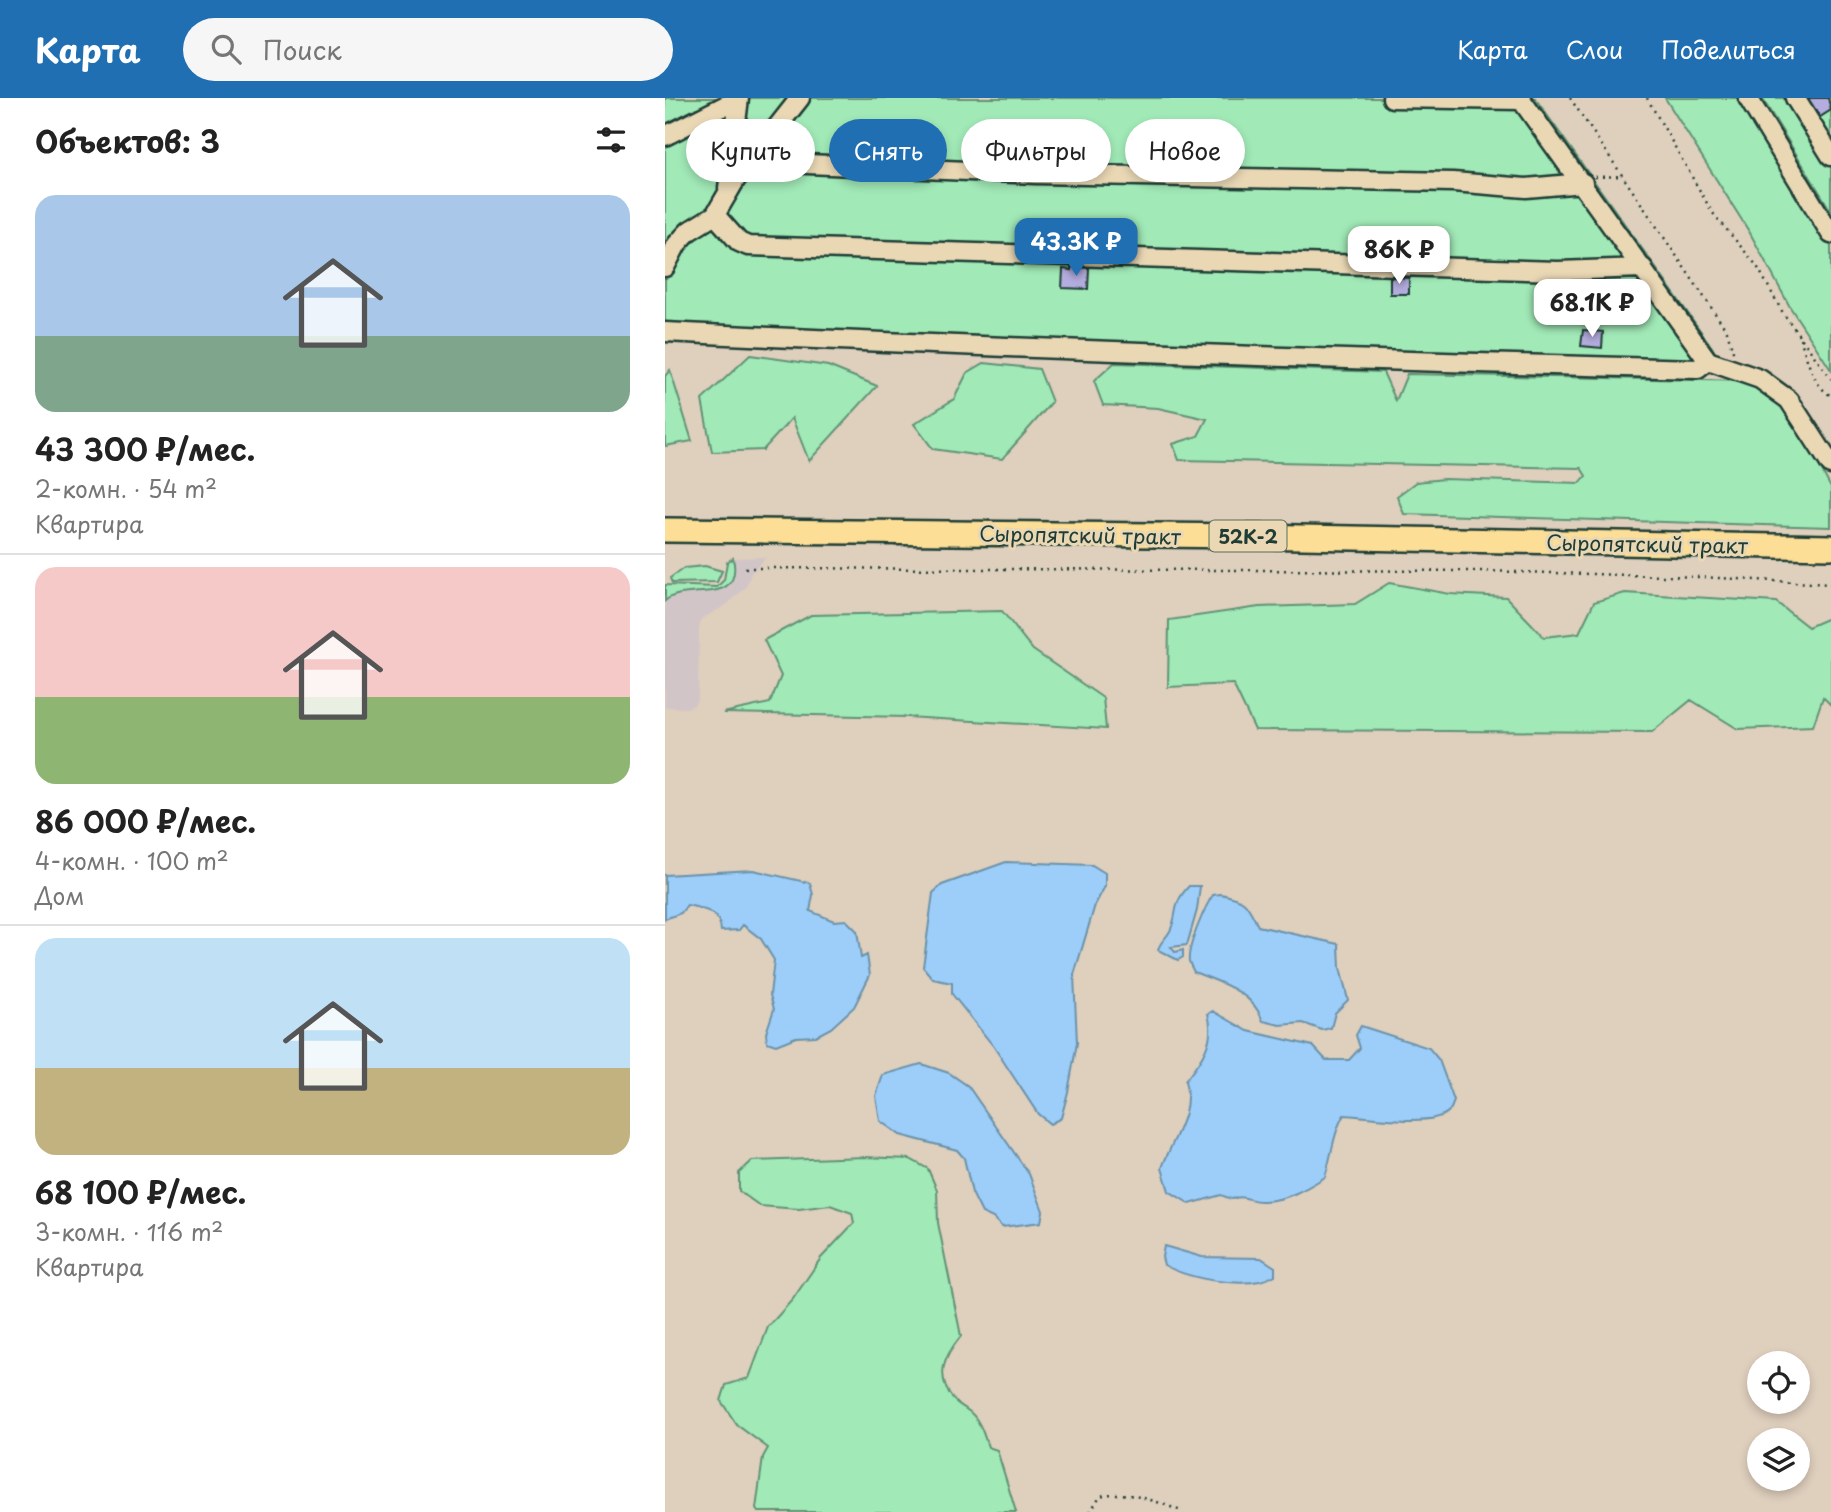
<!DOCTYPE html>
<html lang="ru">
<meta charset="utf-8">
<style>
:root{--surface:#fff;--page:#f6f6f6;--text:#222;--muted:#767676;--line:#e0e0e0;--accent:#1f6fb2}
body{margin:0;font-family:"Playpen Sans",sans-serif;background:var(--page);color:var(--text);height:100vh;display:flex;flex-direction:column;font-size:26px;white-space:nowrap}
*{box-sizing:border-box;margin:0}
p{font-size:23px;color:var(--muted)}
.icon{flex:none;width:38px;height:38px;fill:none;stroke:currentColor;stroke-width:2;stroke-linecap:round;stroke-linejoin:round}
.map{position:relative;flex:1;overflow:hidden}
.panel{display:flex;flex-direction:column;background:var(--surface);width:665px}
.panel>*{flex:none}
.banner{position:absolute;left:21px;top:21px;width:665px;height:63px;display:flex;gap:14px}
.buttons{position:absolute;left:1082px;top:1253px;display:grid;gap:14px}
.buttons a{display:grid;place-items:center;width:63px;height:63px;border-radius:50%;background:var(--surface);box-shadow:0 4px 10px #0003;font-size:35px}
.price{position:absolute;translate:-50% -60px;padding:0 16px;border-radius:14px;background:#fff;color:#222;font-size:23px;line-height:46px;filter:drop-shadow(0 2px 4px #0008)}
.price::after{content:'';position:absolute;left:50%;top:42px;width:21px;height:16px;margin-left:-10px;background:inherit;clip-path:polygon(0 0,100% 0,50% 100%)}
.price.current{background:var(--accent);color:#fff}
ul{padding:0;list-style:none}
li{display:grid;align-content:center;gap:14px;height:371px;padding:0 35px}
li+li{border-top:2px solid var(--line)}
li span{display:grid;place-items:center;height:217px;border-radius:21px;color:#555}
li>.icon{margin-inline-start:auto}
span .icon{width:126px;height:126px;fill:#fffc;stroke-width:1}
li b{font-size:30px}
h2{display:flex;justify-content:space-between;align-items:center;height:84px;padding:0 35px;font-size:30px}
.tag{padding:0 24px;border-radius:32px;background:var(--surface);box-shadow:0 4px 10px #0003;font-size:24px;line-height:63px}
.tag.current{background:var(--accent);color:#fff}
header{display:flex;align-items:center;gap:42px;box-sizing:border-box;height:98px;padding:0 35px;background:var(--accent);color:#fff}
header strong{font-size:33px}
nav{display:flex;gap:38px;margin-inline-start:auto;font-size:24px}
.search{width:490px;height:63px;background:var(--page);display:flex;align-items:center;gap:18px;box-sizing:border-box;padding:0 24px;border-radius:38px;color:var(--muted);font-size:26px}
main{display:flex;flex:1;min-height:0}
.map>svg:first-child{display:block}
</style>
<header>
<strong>Карта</strong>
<div class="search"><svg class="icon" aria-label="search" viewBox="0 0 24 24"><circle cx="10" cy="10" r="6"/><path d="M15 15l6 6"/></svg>Поиск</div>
<nav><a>Карта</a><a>Слои</a><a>Поделиться</a></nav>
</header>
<main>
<section class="panel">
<h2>Объектов: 3<svg class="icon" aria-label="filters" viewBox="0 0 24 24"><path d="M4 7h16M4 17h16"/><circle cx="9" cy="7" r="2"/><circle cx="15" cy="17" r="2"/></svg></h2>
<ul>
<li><span style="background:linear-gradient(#a9c7e8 65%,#7fa58c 0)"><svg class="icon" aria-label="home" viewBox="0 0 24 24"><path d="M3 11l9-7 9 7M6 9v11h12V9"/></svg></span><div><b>43 300 ₽/мес.</b><p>2-комн. · 54 m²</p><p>Квартира</p></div></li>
<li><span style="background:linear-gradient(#f6c9c9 60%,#8fb573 0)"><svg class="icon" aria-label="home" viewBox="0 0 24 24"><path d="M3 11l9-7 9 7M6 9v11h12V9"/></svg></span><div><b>86 000 ₽/мес.</b><p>4-комн. · 100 m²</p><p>Дом</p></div></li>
<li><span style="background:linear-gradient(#bfe0f5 60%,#c2b280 0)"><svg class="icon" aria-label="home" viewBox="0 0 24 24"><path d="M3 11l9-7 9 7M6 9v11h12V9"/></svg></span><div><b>68 100 ₽/мес.</b><p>3-комн. · 116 m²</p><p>Квартира</p></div></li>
</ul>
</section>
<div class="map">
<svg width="1166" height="1414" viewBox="0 0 1166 1414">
<rect width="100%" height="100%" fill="#dfcfbd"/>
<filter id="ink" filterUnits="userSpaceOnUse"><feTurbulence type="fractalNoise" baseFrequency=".0143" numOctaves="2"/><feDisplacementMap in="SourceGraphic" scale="14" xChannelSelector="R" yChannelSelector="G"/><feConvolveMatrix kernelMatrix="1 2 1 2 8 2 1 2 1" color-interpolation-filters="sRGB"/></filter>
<g filter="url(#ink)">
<path fill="#d2c5c7" d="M101,459L86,475L81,489L60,508L36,521L34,530L33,600L29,607L22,610L0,609V503L14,495L55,492L63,487L68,478L70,470L68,460Z"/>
<path fill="#a1e9b7" stroke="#609376" stroke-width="2" d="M0,0H870L1047,249L1062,276L0,241Z
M1000,0H1074L1166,148V272L1125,209L1085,135Z
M1097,0H1166V113Z
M85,257L163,268L212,288L144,363L127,320L98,352L47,354L37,302Z
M319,265L374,271L387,304L337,361L268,351L249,326L289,301L302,275Z
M449,265L718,274L731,303L742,276L1084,283L1124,311L1166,390V429L739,416L732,398L751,384L779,381L915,385L921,378L916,370L514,362L508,346L533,338L542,321L493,310L438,307L429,283Z
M5,272L27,343L0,348V278Z
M68,460C79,510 20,484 0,503V487L52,489L59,482L62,464Z
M40,468L57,473L52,484L7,485L5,480L19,470Z
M724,485L785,496L841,499L879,539L914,535L929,504L960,495L1111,504L1143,529L1166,519V607L1158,599L1148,628L1073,631L1026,602L987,634L590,632L568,586L503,589L504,522L594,509L690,506Z
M337,513L368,552L438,600L441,631L242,619L58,615L105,605L116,578L99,542L146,517Z
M200,1059L245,1061L263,1071L272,1092L273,1125L296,1238C279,1259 270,1277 288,1301C293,1307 301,1310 306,1315C315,1323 319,1337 323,1349L332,1352L351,1414H93L91,1411L98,1359L103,1350L72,1327L56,1303L61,1287L84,1280L103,1229L128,1201L156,1160L189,1125L187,1115L165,1107L134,1111L95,1108L74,1093V1075L87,1063Z"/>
<path fill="#9dcdf9" stroke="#6b93aa" stroke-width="2" d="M341,764L427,767L440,775V788L430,807L409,877L412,945L403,994L396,1020L385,1026L373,1016L329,949L287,896V885L268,881L258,869L268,795L277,787Z
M88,772L145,785L148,797L145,813L169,823L181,822L192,833L196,860L202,857L205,877L189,909L166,930L151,938L131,939L111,947L102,944L101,935L109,911L105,897L109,862L96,841L78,827L74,832L56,833C55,813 38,811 22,807L16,815L0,821V777Z
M524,788H535L532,812L522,847L506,849L510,854L518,852V859L513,862L493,852C495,843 501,841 505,833C514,814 506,807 524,788Z
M556,796C583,802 581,805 593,828L674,846L675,870L683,902L670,915L666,930L657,932L638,925L615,927L598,923C587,893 556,885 529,874C527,870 525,867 524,863C522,850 540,808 548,797Z
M548,913L583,933L648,948L661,962H684L695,950L691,937L696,928L764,950L774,962L789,1003C787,1007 787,1011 784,1013C767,1030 702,1018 679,1017C669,1032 666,1060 660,1079C641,1091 620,1103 598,1103C584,1104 582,1096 566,1101L556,1097L525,1106L504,1093L497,1070C507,1041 529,1015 520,983C536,963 551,943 543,916Z
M256,966L284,975L303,988L364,1076L378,1113L376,1124L337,1129L328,1120L317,1115L307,1095L299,1060L292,1052L235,1037L215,1023L211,998L218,977Z
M499,1148L537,1159L596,1160L610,1169V1177C585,1193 524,1181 499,1167L497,1159Z"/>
<path fill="#b4addf" stroke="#1f3d34" stroke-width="2" d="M1143,0H1163L1166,12L1155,19Z
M406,169L424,170L423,191L397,190L398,171L406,172Z
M725,179L744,180V196H725Z
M918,232L938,234L937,250L916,248Z"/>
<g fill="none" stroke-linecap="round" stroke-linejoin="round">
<defs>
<path id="minor" d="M727,0L856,2
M855,0L1043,263L1095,281L1124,302L1166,367
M1083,0L1166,136
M1130,0L1166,58
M0,38L73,1
M89,61L119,65L370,76L788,84L861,90L918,85
M63,90L74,0
M50,117L74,144L83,148L893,173L978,170
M0,169L12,146L24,133L50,117L71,81L135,0
M0,234C344,251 688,262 1033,271L1043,263"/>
<path id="major" d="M0,432L584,438L1166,449"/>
</defs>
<use href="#minor" stroke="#1f3d34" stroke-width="23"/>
<use href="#major" stroke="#1f3d34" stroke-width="28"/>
<path stroke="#1f3d34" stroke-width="2.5" stroke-dasharray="2 5" stroke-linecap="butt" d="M905,0L1062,233L1069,257
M982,0L1047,114L1092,168L1118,215L1166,281
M930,79L958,78
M1135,240C1142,260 1147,286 1166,298
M80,470L816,473L1036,479L1166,486
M425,1414L435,1398C459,1391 495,1404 518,1414"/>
<use href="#minor" stroke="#ead8b5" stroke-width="18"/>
<use href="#major" stroke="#fdde96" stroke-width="23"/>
</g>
</g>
<g text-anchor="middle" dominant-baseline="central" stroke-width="6" stroke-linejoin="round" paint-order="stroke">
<rect fill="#ead8b5" stroke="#5c6c5b" stroke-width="2" x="544.5" y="422.5" width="77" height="31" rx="5"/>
<g font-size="19" font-weight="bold" fill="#1f3d34">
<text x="583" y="438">52К-2</text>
</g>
<g font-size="21" fill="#1f3d34" stroke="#ead8b5">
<text transform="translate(415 436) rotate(1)">Сыропятский тракт</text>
<text transform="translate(982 445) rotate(1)">Сыропятский тракт</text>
</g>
</g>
</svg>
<div class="buttons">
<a><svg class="icon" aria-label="locate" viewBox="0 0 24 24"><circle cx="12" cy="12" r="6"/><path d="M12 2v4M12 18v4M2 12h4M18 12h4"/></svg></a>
<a><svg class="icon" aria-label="layers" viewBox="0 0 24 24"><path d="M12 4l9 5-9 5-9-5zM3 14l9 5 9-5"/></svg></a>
</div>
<b class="price current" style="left:411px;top:180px">43.3K ₽</b>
<b class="price" style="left:734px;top:188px">86K ₽</b>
<b class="price" style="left:927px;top:241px">68.1K ₽</b>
<div class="banner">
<a class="tag">Купить</a>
<a class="tag current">Снять</a>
<a class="tag">Фильтры</a>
<a class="tag">Новое</a>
</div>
</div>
</main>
